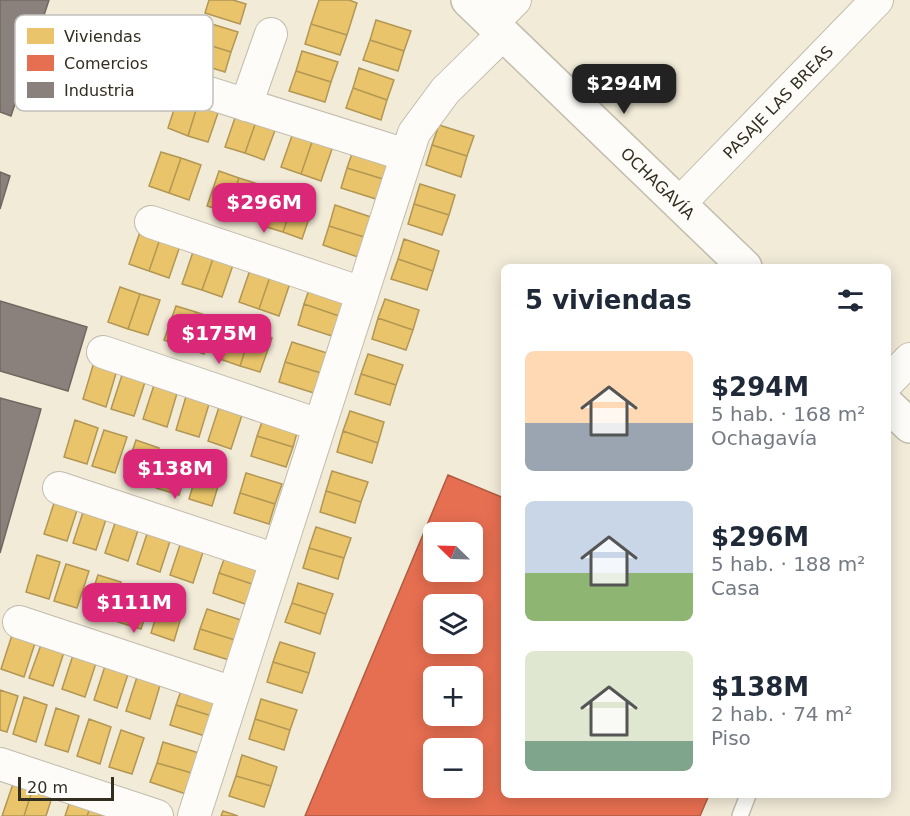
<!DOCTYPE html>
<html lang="es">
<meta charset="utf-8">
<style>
:root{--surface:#fff;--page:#f6f6f7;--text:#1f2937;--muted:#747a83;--accent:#db2777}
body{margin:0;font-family:"DejaVu Sans",sans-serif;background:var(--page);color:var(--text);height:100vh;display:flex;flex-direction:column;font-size:22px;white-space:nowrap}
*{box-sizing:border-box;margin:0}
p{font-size:20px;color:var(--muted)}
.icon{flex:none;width:33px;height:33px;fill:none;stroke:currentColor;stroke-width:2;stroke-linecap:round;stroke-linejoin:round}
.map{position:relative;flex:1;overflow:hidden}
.drawer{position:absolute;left:501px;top:264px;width:390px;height:534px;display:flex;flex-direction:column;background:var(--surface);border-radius:9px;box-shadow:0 3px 15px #0003}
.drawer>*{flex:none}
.needle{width:39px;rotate:293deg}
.buttons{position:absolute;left:423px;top:522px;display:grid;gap:12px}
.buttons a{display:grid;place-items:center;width:60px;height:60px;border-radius:9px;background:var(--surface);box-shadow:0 3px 15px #0003;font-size:30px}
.scale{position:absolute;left:18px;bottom:15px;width:96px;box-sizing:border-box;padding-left:6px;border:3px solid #332e20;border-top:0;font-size:16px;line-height:21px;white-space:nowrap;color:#332e20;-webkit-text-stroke:4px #fff;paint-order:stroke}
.price{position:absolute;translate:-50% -51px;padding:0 14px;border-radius:12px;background:var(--accent);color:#fff;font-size:20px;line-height:39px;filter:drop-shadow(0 2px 3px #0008)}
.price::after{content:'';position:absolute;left:50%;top:36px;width:18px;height:14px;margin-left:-9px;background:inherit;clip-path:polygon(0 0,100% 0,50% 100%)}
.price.selected{background:#222;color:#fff}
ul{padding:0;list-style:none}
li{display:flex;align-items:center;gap:18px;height:150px;padding:0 24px}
li span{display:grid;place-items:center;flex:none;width:168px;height:120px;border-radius:9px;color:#555}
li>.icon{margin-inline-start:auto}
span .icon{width:72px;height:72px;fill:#fffc;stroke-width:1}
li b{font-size:26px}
h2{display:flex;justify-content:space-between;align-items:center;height:72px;padding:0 24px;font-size:26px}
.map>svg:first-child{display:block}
</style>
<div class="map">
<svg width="910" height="816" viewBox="0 0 910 816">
<rect width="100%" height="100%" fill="#f2ebd8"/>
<path fill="#e9c46a" stroke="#b29754" stroke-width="1.5" d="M209,0H233L246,4L240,24L205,13Z
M319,0H349L357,3L347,35L311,24Z
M376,20L411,31L404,51L370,40Z
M202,21L238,32L231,52L196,41Z
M311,24L347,35L340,55L305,44Z
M370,40L404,51L398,71L363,60Z
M196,41L231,52L225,72L189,61Z
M302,51L338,62L331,82L296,71Z
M359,68L394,80L387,100L353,88Z
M296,71L331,82L325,102L289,91Z
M353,88L387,100L381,120L346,108Z
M179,94L199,100L188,136L168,128Z
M199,100L220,107L208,142L188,136Z
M237,112L257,119L245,153L225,147Z
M257,119L277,125L264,160L245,153Z
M439,125L474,136L467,156L432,145Z
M293,133L313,139L301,174L281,167Z
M313,139L333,146L321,181L301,174Z
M432,145L467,156L461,177L426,165Z
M354,148L389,159L383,179L347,168Z
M161,152L181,158L169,193L149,186Z
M181,158L201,165L189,200L169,193Z
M347,168L383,179L376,199L341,188Z
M219,171L239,178L227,212L207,206Z
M239,178L258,184L247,219L227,212Z
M420,184L455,195L449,215L414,204Z
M275,191L295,197L283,232L263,226Z
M295,197L314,204L302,239L283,232Z
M414,204L449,215L442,235L408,224Z
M335,205L371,217L364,237L329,226Z
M329,226L364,237L358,257L323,245Z
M141,229L161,236L149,271L129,264Z
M161,236L181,243L169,278L149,271Z
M404,239L439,251L433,271L398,259Z
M194,249L214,256L202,290L182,284Z
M214,256L234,262L222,297L202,290Z
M398,259L433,271L427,290L391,279Z
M251,267L271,274L259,309L239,302Z
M271,274L291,280L279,316L259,309Z
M311,284L345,296L339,316L304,304Z
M120,287L140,294L128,329L108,322Z
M140,294L160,300L148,335L128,329Z
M385,299L419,310L413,330L378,318Z
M304,304L339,316L332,336L298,325Z
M176,306L196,312L184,347L164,340Z
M196,312L216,319L204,354L184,347Z
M378,318L413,330L406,350L372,339Z
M232,324L252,330L240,366L220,359Z
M252,330L272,338L260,372L240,366Z
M292,342L327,353L321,373L285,362Z
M368,354L403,365L396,385L361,374Z
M94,362L117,370L106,407L83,399Z
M285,362L321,373L314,393L279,382Z
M123,372L146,379L134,416L111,409Z
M361,374L396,385L390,405L355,394Z
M155,382L178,390L167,427L143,419Z
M187,393L210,401L199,437L176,430Z
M220,404L243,412L231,449L208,441Z
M350,411L384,422L378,443L343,431Z
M264,416L299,426L293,447L257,436Z
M75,420L98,428L87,464L64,457Z
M104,430L127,437L115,473L92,466Z
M343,431L378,443L372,463L337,452Z
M257,436L293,447L286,467L251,456Z
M136,440L159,448L147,484L124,477Z
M168,451L191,458L179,495L156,488Z
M200,462L223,470L212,506L189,499Z
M332,471L368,482L361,502L326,491Z
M246,473L282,484L275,504L240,493Z
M326,491L361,502L355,523L320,512Z
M240,493L275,504L269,524L234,513Z
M56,497L79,504L67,541L44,534Z
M85,506L108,513L96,550L73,543Z
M117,517L140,524L128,561L105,553Z
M316,527L351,538L344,558L309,548Z
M149,528L172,535L160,572L137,564Z
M182,539L205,546L193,583L170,575Z
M309,548L344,558L338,579L303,568Z
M226,554L261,565L255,585L219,573Z
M37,555L60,562L49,599L26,592Z
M66,564L89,571L77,608L54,601Z
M219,573L255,585L248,605L213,593Z
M98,575L121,582L109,619L86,611Z
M298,583L333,594L326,614L292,603Z
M130,586L153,593L141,629L118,622Z
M162,597L185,604L174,641L151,633Z
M292,603L326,614L320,634L285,622Z
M207,609L241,620L235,640L200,629Z
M200,629L235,640L229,660L194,649Z
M13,632L36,640L24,677L1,669Z
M42,642L65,649L53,686L29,678Z
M280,642L315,653L309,673L273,662Z
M74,652L97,660L85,697L62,689Z
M273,662L309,673L302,693L267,682Z
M106,663L129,671L117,708L94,700Z
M138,674L161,682L150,719L126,711Z
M183,685L218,696L212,716L176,705Z
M0,690L18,696L7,732L0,730Z
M24,697L47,705L36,742L13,734Z
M261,699L297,710L290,730L255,719Z
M176,705L212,716L205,736L170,725Z
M56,708L79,716L68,752L45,745Z
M89,719L111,727L100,764L77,756Z
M255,719L290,730L284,750L249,739Z
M121,730L144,738L132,774L109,767Z
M163,742L199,753L192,773L157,763Z
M242,755L277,767L271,786L236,776Z
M157,763L192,773L186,794L150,782Z
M236,776L271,786L264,807L229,796Z
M14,781L33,788L24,816H2Z
M33,788L53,794L46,816H24Z
M70,801L90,808L87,816H65Z
M90,808L109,816H87Z
M223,811L238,816H221Z"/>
<path fill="#e76f51" stroke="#b15c42" stroke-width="1.5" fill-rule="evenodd" d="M448,475L504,498V795H709L700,816H305ZM434,532H472V572H434ZM434,604H472V644H434ZM434,676H472V716H434ZM434,748H472V788H434Z"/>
<path fill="#8a817c" stroke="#706860" stroke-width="1.5" d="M0,0H49L11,116L0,112Z
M0,172L10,176L0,209Z
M0,301L87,327L68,391L0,371Z
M0,398L41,409L0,553Z"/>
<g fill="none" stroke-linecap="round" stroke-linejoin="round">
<defs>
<path id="lane" d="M740,816L748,795"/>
<g id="street">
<path d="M492,23L515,0"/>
<path d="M193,88L406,155"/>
<path d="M246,105L271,34"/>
<path id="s1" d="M679,204L877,0"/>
<path d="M151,222L362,293"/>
<path d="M103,352L319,425"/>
<path d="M888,382L910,359"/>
<path d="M59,488L276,560"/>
<path d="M19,622L233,693"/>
<path d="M0,764L157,816"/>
<path d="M194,816L414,133L445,91L503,34"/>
</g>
<g id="secondary">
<path id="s2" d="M468,0L745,267"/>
<path d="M888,405L910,426"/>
</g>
</defs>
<use href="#lane" stroke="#c2bcad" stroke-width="18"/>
<use href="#street" stroke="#c2bcad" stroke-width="34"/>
<use href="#secondary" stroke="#c2bcad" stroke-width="36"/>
<use href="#lane" stroke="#fdfcf9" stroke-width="15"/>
<use href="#street" stroke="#fdfcf9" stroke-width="32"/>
<use href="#secondary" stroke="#fdfcf9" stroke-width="33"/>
</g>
<g text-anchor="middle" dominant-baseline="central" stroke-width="6" stroke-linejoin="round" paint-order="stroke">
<g font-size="16" fill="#332e20" stroke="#fff">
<text stroke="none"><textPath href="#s1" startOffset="142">PASAJE LAS BREAS</textPath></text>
<text stroke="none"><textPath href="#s2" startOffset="264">OCHAGAVÍA</textPath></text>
</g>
</g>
<rect x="15" y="15" width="198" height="96" rx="9" fill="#fff" stroke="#c2c0bc" stroke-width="1.5"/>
<rect x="27" y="28" width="27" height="16" fill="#e9c46a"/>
<rect x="27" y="55" width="27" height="16" fill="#e76f51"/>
<rect x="27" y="82" width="27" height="16" fill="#8a817c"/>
<g font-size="16" fill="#332e20">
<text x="64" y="42">Viviendas</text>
<text x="64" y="69">Comercios</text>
<text x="64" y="96">Industria</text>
</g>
</svg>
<div class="buttons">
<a><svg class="needle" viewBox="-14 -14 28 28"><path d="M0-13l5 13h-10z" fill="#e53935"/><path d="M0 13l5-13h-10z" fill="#747a83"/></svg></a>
<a><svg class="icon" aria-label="layers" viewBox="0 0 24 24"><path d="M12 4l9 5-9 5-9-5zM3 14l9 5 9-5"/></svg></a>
<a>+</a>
<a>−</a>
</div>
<div class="scale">20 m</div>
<b class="price selected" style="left:624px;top:115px">$294M</b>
<b class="price" style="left:264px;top:234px">$296M</b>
<b class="price" style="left:219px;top:365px">$175M</b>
<b class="price" style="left:175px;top:500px">$138M</b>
<b class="price" style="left:134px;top:634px">$111M</b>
<section class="drawer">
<h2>5 viviendas<svg class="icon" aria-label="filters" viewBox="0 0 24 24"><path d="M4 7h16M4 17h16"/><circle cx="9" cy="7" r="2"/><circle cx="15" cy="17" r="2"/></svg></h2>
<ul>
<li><span style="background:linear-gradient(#ffd9b3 60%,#9aa5b1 0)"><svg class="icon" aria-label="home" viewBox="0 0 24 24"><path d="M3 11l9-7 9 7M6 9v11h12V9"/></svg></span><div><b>$294M</b><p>5 hab. · 168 m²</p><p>Ochagavía</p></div></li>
<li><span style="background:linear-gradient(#c9d6e8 60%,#8fb573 0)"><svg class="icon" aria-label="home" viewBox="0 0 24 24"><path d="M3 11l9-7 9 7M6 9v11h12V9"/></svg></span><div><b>$296M</b><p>5 hab. · 188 m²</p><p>Casa</p></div></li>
<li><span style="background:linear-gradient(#dfe7d0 75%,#7fa58c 0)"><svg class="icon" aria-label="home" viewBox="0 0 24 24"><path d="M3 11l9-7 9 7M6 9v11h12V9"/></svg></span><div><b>$138M</b><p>2 hab. · 74 m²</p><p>Piso</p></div></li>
</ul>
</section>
</div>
